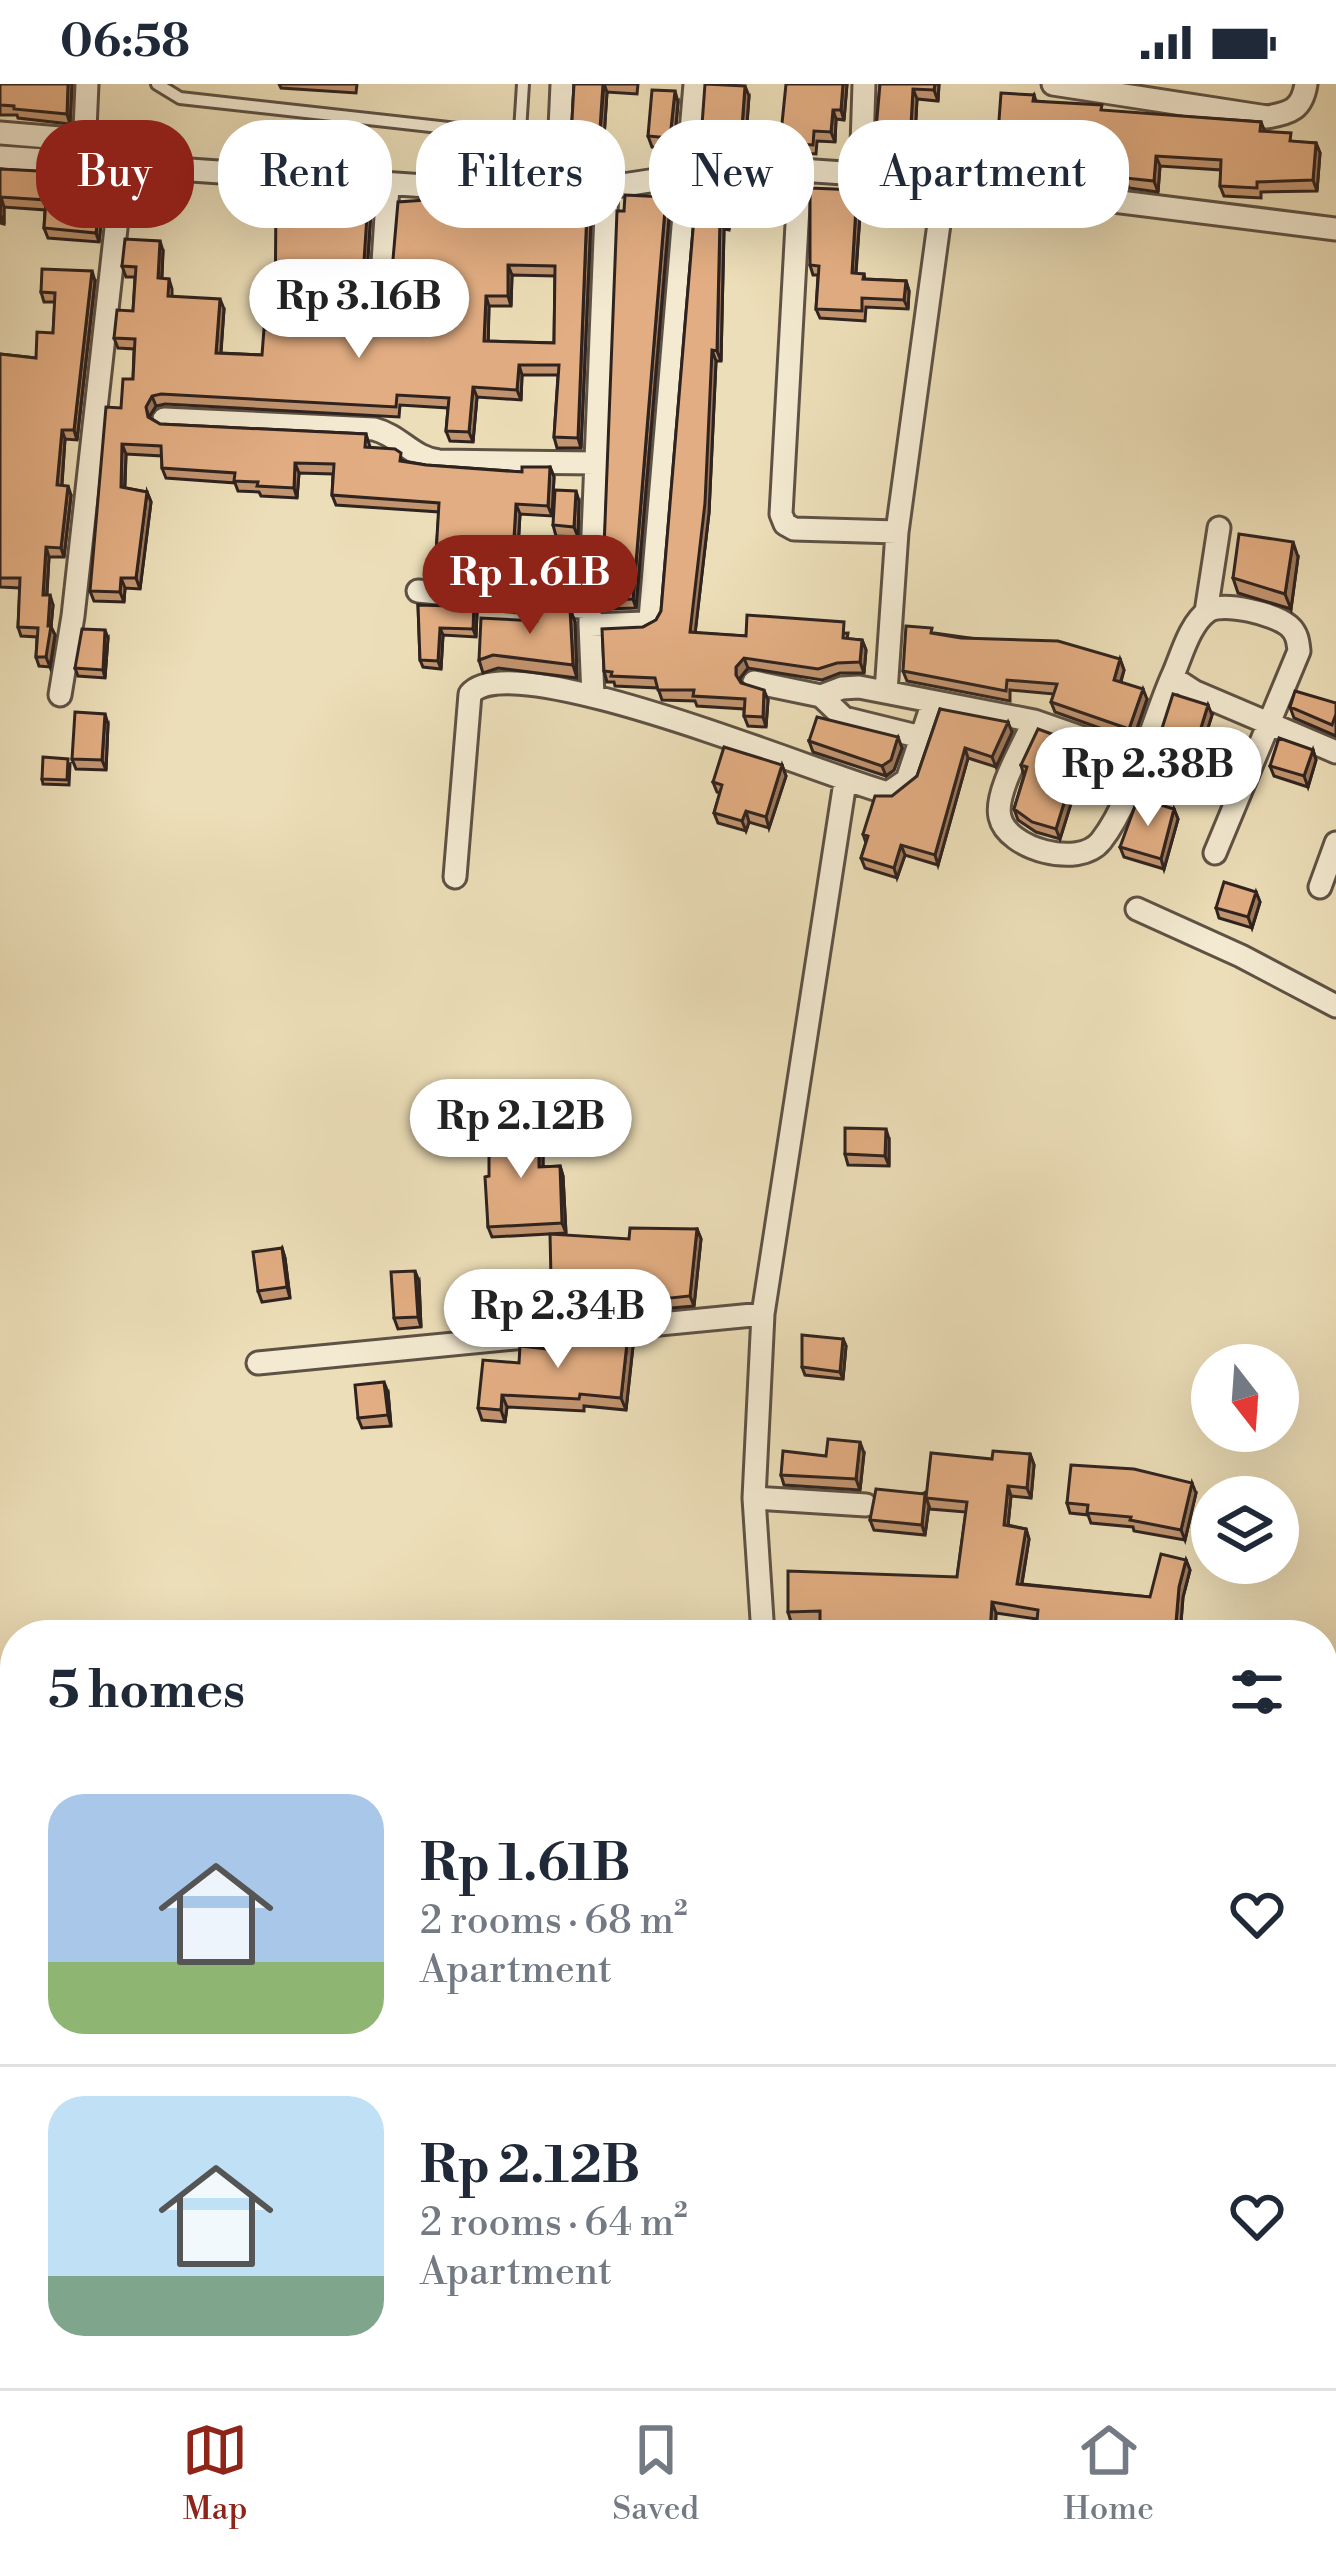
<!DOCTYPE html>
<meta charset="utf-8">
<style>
:root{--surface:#fff;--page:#f2f2f3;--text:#1f2937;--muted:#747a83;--line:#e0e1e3;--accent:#8f2418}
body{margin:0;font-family:"Libre Bodoni",serif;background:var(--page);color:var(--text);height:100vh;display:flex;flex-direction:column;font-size:45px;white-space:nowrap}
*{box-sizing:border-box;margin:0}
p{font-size:39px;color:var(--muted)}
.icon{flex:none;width:66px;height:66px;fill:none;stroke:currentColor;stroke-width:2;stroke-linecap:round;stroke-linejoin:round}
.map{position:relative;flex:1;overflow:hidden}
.panel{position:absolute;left:0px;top:1536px;width:1338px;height:768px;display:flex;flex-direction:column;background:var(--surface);border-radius:48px 48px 0 0;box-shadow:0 12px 48px #0002}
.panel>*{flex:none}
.hud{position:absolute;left:36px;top:36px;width:1266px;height:108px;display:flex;gap:24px}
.needle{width:78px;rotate:163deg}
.tools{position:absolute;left:1191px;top:1260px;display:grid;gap:24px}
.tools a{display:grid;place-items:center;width:108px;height:108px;border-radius:50%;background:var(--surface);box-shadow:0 12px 48px #0002;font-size:60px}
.price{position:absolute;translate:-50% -102px;padding:0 27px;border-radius:42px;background:#fff;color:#222;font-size:39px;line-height:78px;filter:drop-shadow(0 3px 6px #0008)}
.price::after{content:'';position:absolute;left:50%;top:72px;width:36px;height:27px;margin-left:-18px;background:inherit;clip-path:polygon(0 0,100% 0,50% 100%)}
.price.selected{background:var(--accent);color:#fff}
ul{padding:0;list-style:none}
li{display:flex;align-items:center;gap:36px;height:300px;padding:0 48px}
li+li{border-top:3px solid var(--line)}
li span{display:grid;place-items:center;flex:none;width:336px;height:240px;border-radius:36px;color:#555}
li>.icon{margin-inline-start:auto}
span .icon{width:144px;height:144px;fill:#fffc;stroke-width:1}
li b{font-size:51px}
h2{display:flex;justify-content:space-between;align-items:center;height:144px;padding:0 48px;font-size:51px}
.chip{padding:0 42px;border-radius:48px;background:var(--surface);box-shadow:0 12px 48px #0002;font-size:42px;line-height:108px}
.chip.selected{background:var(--accent);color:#fff}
.status{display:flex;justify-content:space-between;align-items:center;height:84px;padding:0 60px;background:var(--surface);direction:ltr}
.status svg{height:33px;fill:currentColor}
.tabs{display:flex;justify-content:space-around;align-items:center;height:168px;border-top:3px solid var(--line);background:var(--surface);font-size:33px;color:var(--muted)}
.tabs a{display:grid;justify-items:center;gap:6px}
.tabs .selected{color:var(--accent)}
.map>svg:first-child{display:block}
</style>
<div class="status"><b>06:58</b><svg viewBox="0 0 49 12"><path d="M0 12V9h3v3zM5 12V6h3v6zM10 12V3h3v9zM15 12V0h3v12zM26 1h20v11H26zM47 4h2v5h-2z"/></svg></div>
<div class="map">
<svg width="1336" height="2304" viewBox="0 0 1336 2304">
<rect width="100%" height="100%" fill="#ecdeb8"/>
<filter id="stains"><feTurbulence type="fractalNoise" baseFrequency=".00167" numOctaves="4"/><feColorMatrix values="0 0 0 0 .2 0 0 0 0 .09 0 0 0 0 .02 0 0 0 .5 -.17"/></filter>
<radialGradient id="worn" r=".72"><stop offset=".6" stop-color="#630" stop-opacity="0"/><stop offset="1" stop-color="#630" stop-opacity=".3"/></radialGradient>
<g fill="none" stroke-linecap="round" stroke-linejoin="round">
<defs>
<path id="service" d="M157,0L180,14L520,52
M516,110L523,0
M1323,1870L1336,1872"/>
<path id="minor" d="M1053,0L1267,33C1291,29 1302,25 1306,0
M0,49L84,56
M84,68L87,0
M0,73L557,111L689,91L800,86L945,96L1336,145
M800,86L781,430L785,440L794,445L897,448
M861,91L864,0
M557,111L562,0
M324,237L364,238L380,224L388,102
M164,335L374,345C401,352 412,374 439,377L596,379
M418,507L590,524V541L645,539L650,535L695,0
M590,524L607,105
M1206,528L1219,444
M590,541L593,612
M1172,593C1181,574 1189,540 1208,527C1223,517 1275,530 1289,542C1297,549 1298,557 1299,567L1215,769
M754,598L821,612L842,604L859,603L1034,637L1140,674
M886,608L897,448L945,96
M60,611L73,532L123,81
M821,612L844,634L921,653
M1034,637C1024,660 994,709 1000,733C1007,765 1079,785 1101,757C1132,718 1151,641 1172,593L1195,608L1336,668
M455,793L470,610C511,560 823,692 888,709L907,696L933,618
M1320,803L1336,759
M1137,825L1241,872L1336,922
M258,1279L763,1230
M754,1414L866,1421
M763,1551L754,1414L763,1230L845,698
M0,1775L15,1819
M15,1944L7,1964L15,1990
M1323,2243L1336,2242
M91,2289L95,2304
M491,2289L494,2304
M611,2289L615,2300
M770,2289L771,2304
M996,2289L998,2304
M196,2304L261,2289"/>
</defs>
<use href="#service" stroke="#5e5245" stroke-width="16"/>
<use href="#minor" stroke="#5e5245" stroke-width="27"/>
<use href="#service" stroke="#f3ead1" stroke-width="10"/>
<use href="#minor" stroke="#f3ead1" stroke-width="21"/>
</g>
<path fill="#c29570" stroke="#2f231f" stroke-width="3" fill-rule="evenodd" d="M0,0H72L70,40L18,34L17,31H0Z
M279,0H357L356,9L281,4Z
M574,0H638L637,10L607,8L602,84L573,82L570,72Z
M847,0L844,36L836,35L835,58L817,57L816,70L784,68L780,59Z
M880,0H939L938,17L917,15L914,70L879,68L875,57Z
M1034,11L1036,17L1104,27L1261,38L1265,48L1294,58L1316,59L1320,69L1317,107L1261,108V114L1224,112L1220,102L1221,86L1160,82L1158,108L1129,104L1127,99L1000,88L996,78Z
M749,12L746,53L706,51L702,41Z
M678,18L674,64L652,63L648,52Z
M0,85L102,94L105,104L99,158L48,154L44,144L45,126L4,123V140L0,139Z
M697,98L728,99L731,110L729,146L724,145L721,277H716L709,429L695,549L746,552L848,549L847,555L862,556L866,566L864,589H840L822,596L748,584L740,594V597L768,616L766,643L748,642L744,632V625L697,622L695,617L662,616L658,604L615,602L614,598H607L604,587L643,543L656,536L661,527Z
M857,106L861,116L856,190H864L865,195L906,197L909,207L908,225L866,223L865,237L820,234L816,225L818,191H813L810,181Z
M468,113L470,119L489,123L515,124L518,131L591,135L581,364H557L554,353L558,291H522L521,316L477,313L473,358L450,357L446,347L448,324L400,321L399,333L165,320L156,322L149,333L160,340L366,350L370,363L404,377L426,381L522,388L550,383L554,393L552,432L520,430L517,481L440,480L436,470L439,428L336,421L332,411L333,390L299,389L297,414L261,412L259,408L238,407L235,399L166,394L162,384V372L126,370L125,404L147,408L151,418L140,505L125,504L124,518L94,517L90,507L121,324L133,295L134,265L118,264L114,254L133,227L135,193H126L122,182L163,167L162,195H169L172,205V212L224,225L221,269L262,271L275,246L371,127L365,217L359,223L316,225L311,230V236L320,242L362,243L389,221ZM512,191L555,192L554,259L488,257L489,222H511Z
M670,122L636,524L605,525L602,516Z
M95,197L77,356L65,355L62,401L71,411L64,473H49L47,511L53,521L51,543L55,551L50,583L39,582L36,573L37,553L21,552L18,543L20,504L0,503V270L36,274L53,249L55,218H44L41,208Z
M579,417L578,453L556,452L553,441Z
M1298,473L1291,525L1238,509L1233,494Z
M418,521L477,528L476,553L443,551L441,585L423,583L420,576Z
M570,525L575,538L577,594L498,584L483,589L479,576L537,537Z
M934,549L1120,575L1124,586L1121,598L1147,615L1133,656L1055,628L1051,618L1054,610L1010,606V617L907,597L903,587Z
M108,554L105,594L78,592L75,584Z
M1336,619V652L1294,634L1290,623Z
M940,625L1012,648L996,683L968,674L938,781L905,771L897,794L865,784L861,774L866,759L863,750L917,692Z
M1212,631L1206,649L1237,658L1241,668L1229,696L1160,673L1156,663Z
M108,640L106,686L76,685L72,675Z
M809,657L902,664L894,686L886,692L813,668Z
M1313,666L1316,676L1308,703L1274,692L1270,682Z
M1086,671L1060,755L1036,748L1018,736L1014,725L1024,692L1021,681Z
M70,680L69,701L43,700L42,695Z
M782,681L786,692L769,744L749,738L746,747L718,739L714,729L720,709L717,708L713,698Z
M1174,725L1178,735L1164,785L1124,773L1120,763Z
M1256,808L1260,818L1252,844L1219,834L1216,824Z
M539,1043L543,1053V1083L560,1082L563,1092L566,1149L492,1153L488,1143L489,1092Z
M889,1055V1082L848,1081L845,1070Z
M697,1145L701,1155L694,1222L626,1228L622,1220L587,1216L584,1202L554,1203L551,1194L629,1155Z
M282,1164L285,1174L290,1214L262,1218L258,1207Z
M419,1197L421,1243L398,1245L394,1234Z
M843,1255L846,1262L843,1295L805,1291L802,1283Z
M633,1262L626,1326L584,1322V1327L507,1323L505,1338L482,1336L478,1324L519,1279L548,1265Z
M388,1308L391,1342L362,1344L358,1334Z
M864,1369L860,1406L784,1401L781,1391Z
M1030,1370L1034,1381L1031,1414L1011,1412L1008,1441L1026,1445L1029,1455L1022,1500L1150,1513L1186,1476L1190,1486L1183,1513L1180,1551H1037V1535L996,1529L995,1551H820V1538H791L788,1528L957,1493L966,1428L930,1425L929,1422L925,1451L874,1446L870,1436L992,1375Z
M1196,1409L1185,1456L1134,1447L1133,1443L1091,1439L1088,1431L1070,1429L1067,1419Z
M1336,2122V2227L1323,2229V2123Z
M370,2289H424L375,2303Z
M426,2289H455L458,2300L446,2304H431Z
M782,2289H825L786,2299Z
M1021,2289H1233L1234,2292L1163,2304H1024Z"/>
<path fill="#9e795b" stroke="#2f231f" stroke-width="3" d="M68,0H72L70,40L67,30Z
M604,0L607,8L602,84L598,74Z
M843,0H847L844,36L841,26Z
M935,0H939L938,17L934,6Z
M745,2L749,12L746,53L742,43Z
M913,5L917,15L914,70L910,59Z
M675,7L678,18L674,64L670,54Z
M833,26L836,35L835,58L831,48Z
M1316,59L1320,69L1317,107L1313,96Z
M1156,72L1160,82L1158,108L1154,97Z
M102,94L105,104L99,158L96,149Z
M728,99L731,110L729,146L725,135Z
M857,106L861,116L855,199L852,189Z
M1,113L4,123V140L0,130Z
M666,113L670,122L636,524L633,515Z
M368,117L371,127L365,217L359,223L355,213Z
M587,125L591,135L581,364L578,354Z
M720,135L724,145L721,277L717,267Z
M160,157L163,167L161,205L158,194Z
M508,181L512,191L511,222L508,212Z
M92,187L95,197L77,356L74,346Z
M906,197L909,207L908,225L904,216Z
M486,212L489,222L488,267L484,257Z
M312,214L316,225L311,230L310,243L307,233V220Z
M220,215L224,225L220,279L216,269Z
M712,266L716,277L709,429L694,559L690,548Z
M519,281L522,291L521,316L517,306Z
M473,303L477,313L473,358L469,348Z
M152,312L156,322L149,333L151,343L146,323Z
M62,346L65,355L61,411L57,401Z
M122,360L126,370L124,414L121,403Z
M295,379L299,389L297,414L294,404Z
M550,383L554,393L552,432L548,422Z
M68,402L71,411L64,473L61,464Z
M576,407L579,417L578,453L574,443Z
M147,408L151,418L140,505L136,494Z
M516,420L520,430L517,481L513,471Z
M1293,458L1298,473L1291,525L1285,510Z
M46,463L49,473L46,520L43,511Z
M121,494L125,504L124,518L120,508Z
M50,511L53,521L51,543L55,551L50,583L46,573Z
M474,521L477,528L476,553L473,545Z
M570,525L575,538L577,594L573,581Z
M440,544L443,551L441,585L438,577Z
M105,546L108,554L105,594L103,586Z
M862,556L866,566L864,589L860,578Z
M744,574L748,584L740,594V602L736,591V583Z
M1120,575L1124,586L1118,606L1114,596Z
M1143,605L1147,615L1133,656L1129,645Z
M764,606L768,616L766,643L763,633Z
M1208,621L1212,631L1204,657L1200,647Z
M105,630L108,640L106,686L102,676Z
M1008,638L1012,648L996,683L992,673Z
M898,653L902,664L894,686L886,692L882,682Z
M1237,658L1241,668L1229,696L1225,686Z
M1082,661L1086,671L1060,755L1056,745Z
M965,664L968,674L938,781L935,771Z
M1313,666L1316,676L1308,703L1304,692Z
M782,681L786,692L769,744L766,733Z
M1174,725L1178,735L1164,785L1161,775Z
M746,727L749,738L746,747L742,737Z
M901,761L905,771L897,794L894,784Z
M1256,808L1260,818L1252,844L1248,833Z
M539,1043L543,1053V1094L539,1083Z
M886,1045L889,1055V1082L885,1072Z
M560,1082L563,1092L566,1149L562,1139Z
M697,1145L701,1155L694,1222L690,1212Z
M282,1164L285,1174L290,1214L287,1203Z
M415,1187L419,1197L421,1243L418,1233Z
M628,1250L633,1262L626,1326L621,1314Z
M843,1255L846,1262L843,1295L840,1288Z
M384,1298L388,1308L391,1342L388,1331Z
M502,1311L507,1323L505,1338L501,1326Z
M860,1358L864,1369L860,1406L856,1395Z
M1030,1370L1034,1381L1031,1414L1027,1404Z
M1192,1399L1196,1409L1185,1456L1181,1446Z
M1008,1402L1011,1412L1007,1451L1004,1441Z
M925,1410L929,1422L925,1451L922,1441Z
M1026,1445L1029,1455L1020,1510L1017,1500Z
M1186,1476L1190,1486L1183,1513L1180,1551H1175L1179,1503Z
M992,1518L996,1529L995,1551H992L990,1548Z"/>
<path fill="#e2ad82" stroke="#2f231f" stroke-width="3" fill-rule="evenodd" d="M0,0H68L67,30L14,25V22L0,21Z
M574,0H603L598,74L570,72Z
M705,0L745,2L742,43L702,41Z
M786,0H843L841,26H833L831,48L814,47L813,61L780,59Z
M880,0H935L934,6L913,5L910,59L875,57Z
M652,6L675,7L670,54L648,52Z
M1001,9L1034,11L1033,17L1102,21L1101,26L1261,38L1260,47L1291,49L1290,57L1316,59L1313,96L1257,98V104L1220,102L1221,76L1156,72L1154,97L1125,94V89L996,78Z
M0,85L77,89V93L102,94L96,149L44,144L46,116L1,113L0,130Z
M697,98L728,99L725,135H720L717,267L712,266L705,419L690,548L746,552L747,531L844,538L843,554L862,556L860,578L837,579L818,585L744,574L736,583V591L741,599L764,606L763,633L744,632L745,615L693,612L694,606H658L655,594L611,592L612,588L604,587L602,545L643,543L656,536L661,527Z
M810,104L857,106L852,189L864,190L863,195L906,197L904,216L862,214V227L816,225L819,182L810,181Z
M276,110L365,113L368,117L362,207L355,213L312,214L307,220V233L320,242L362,243L389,221L398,118L468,113V119H487V123L515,124V131L561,133V124L587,125L578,354L554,353L559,281H519L517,306L473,303L469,348L446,347L449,314L397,311L396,323L161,310L152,312L146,323L148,333L160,340L366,350L365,363L395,365L401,369L400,377L426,381L522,388V383H550L548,422L516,420L513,471L436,470L439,419L332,411L334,380L295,379L294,404L257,402L258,398L234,397L235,389L162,384L161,362L122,360L121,403L147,408L136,494H121L120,508L90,507L106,323L121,324L123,295H133L135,255L114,254L117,226L133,227L136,183L122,182L125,155L160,157L158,194L169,195L168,212L220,215L216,269L262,271L264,245L275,246ZM508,181L555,182L554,259L484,257L486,212H508Z
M625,111L666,113L633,515L602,516L617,127H624Z
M42,185L92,187L74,346H62L57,401L68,402L61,464L46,463L43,511H50L48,542H51L46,573H36L38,544L18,543L20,494H0V270L36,274L37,248L53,249L55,209L41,208Z
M555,406L576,407L574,443L553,441Z
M1239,450L1293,458L1285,510L1233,494Z
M451,518L474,521L473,545L440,544L438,577L420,576L418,521L451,522Z
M538,522L570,525L573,581L493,571L479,576L481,534L537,537Z
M906,542L932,544L931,549L961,554L1058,557L1120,575L1114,596L1143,605L1129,645L1051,618L1057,600L1007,596L1006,607L903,587Z
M82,545L105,546L103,586L75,584Z
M1295,607L1336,619V630L1332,641L1290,623Z
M1173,610L1208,621L1200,647L1237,658L1225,686L1156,663Z
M940,625L1008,638L992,673L965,664L935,771L901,761L894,784L861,774L868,752L863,750L875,712H892L917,692Z
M75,628L105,630L102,676L72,675Z
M817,633L898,653L891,676L882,682L809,657Z
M1038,645L1082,661L1056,745L1032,738L1014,725L1027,683L1021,681Z
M1279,654L1313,666L1304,692L1270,682Z
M724,663L782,681L766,733L746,727L742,737L714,729L722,701L713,698Z
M43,673L68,675L67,696L42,695Z
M1138,714L1174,725L1161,775L1120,763Z
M1224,798L1256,808L1248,833L1216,824Z
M489,1043H539V1083L560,1082L562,1139L488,1143L485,1093L489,1092Z
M845,1044L886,1045L885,1072L845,1070Z
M630,1144L697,1145L690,1212L622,1219L623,1210L584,1207L585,1193L551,1194L550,1150L629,1155Z
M282,1164L287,1203L258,1207L253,1168Z
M415,1187L418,1233L394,1234L391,1188Z
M587,1250H628L621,1314L580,1310L579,1315L502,1311L501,1326L478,1324L483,1276L519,1279L520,1262L548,1265L549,1253L587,1255Z
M802,1251L843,1255L840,1288L802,1283Z
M384,1298L388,1331L358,1334L355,1301Z
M828,1355L860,1358L856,1395L781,1391L783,1367L826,1372Z
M993,1367L1030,1370L1027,1404L1008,1402L1004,1441L1026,1445L1017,1500L1150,1513L1161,1470L1186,1476L1179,1503L1175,1550L1150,1548L1149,1551H1078L1036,1547L1038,1526L992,1518L990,1548L909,1544L910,1551H820V1527L788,1528V1487L957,1493L967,1418L926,1414L931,1369L992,1375Z
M1071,1381L1134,1385L1192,1399L1181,1446L1130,1436L1131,1433L1087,1429L1088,1421L1067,1419Z
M876,1405L925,1410L922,1441L870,1436Z
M1336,2122V2218H1323V2123Z
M291,2289H317L321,2304H295Z
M426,2289H446L427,2294Z
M507,2289H596L602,2304H512Z
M712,2289H751L752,2294L758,2304H712Z
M842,2289H881L884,2304H845Z
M1021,2289H1184L1107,2302V2298L1074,2304H1024Z
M979,2293L981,2304H961L959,2296Z"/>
<rect width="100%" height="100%" filter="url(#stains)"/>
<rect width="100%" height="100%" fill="url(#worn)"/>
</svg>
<div class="tools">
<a><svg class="needle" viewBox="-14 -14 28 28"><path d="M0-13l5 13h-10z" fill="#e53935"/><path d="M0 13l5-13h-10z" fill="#747a83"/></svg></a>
<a><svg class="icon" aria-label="layers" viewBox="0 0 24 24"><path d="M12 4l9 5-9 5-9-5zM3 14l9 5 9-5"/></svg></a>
</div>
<b class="price" style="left:359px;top:277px">Rp 3.16B</b>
<b class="price selected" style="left:530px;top:553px">Rp 1.61B</b>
<b class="price" style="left:1148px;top:745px">Rp 2.38B</b>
<b class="price" style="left:521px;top:1097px">Rp 2.12B</b>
<b class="price" style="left:558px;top:1287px">Rp 2.34B</b>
<div class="hud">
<a class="chip selected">Buy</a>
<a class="chip">Rent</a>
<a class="chip">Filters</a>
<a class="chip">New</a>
<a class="chip">Apartment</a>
</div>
<section class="panel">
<h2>5 homes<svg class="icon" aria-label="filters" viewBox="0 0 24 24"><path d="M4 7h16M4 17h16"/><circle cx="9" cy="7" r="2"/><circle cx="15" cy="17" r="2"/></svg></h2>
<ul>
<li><span style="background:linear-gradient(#a9c7e8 70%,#8fb573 0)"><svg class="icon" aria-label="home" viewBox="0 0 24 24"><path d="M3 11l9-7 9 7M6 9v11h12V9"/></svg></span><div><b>Rp 1.61B</b><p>2 rooms · 68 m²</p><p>Apartment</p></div><svg class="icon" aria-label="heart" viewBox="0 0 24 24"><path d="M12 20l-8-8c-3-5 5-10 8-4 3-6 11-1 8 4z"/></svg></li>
<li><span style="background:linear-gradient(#bfe0f5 75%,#7fa58c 0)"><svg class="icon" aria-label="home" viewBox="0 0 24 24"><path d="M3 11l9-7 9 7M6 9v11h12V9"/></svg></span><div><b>Rp 2.12B</b><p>2 rooms · 64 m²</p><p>Apartment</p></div><svg class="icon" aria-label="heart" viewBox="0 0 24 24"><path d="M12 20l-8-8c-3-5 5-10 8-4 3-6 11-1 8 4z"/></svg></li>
</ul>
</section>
</div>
<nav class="tabs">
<a class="selected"><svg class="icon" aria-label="map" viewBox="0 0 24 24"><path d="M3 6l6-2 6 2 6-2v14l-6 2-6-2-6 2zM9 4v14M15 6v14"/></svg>Map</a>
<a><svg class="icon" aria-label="saved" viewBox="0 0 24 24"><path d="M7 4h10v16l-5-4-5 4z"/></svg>Saved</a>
<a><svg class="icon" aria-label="home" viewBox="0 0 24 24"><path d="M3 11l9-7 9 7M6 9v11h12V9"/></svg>Home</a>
</nav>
